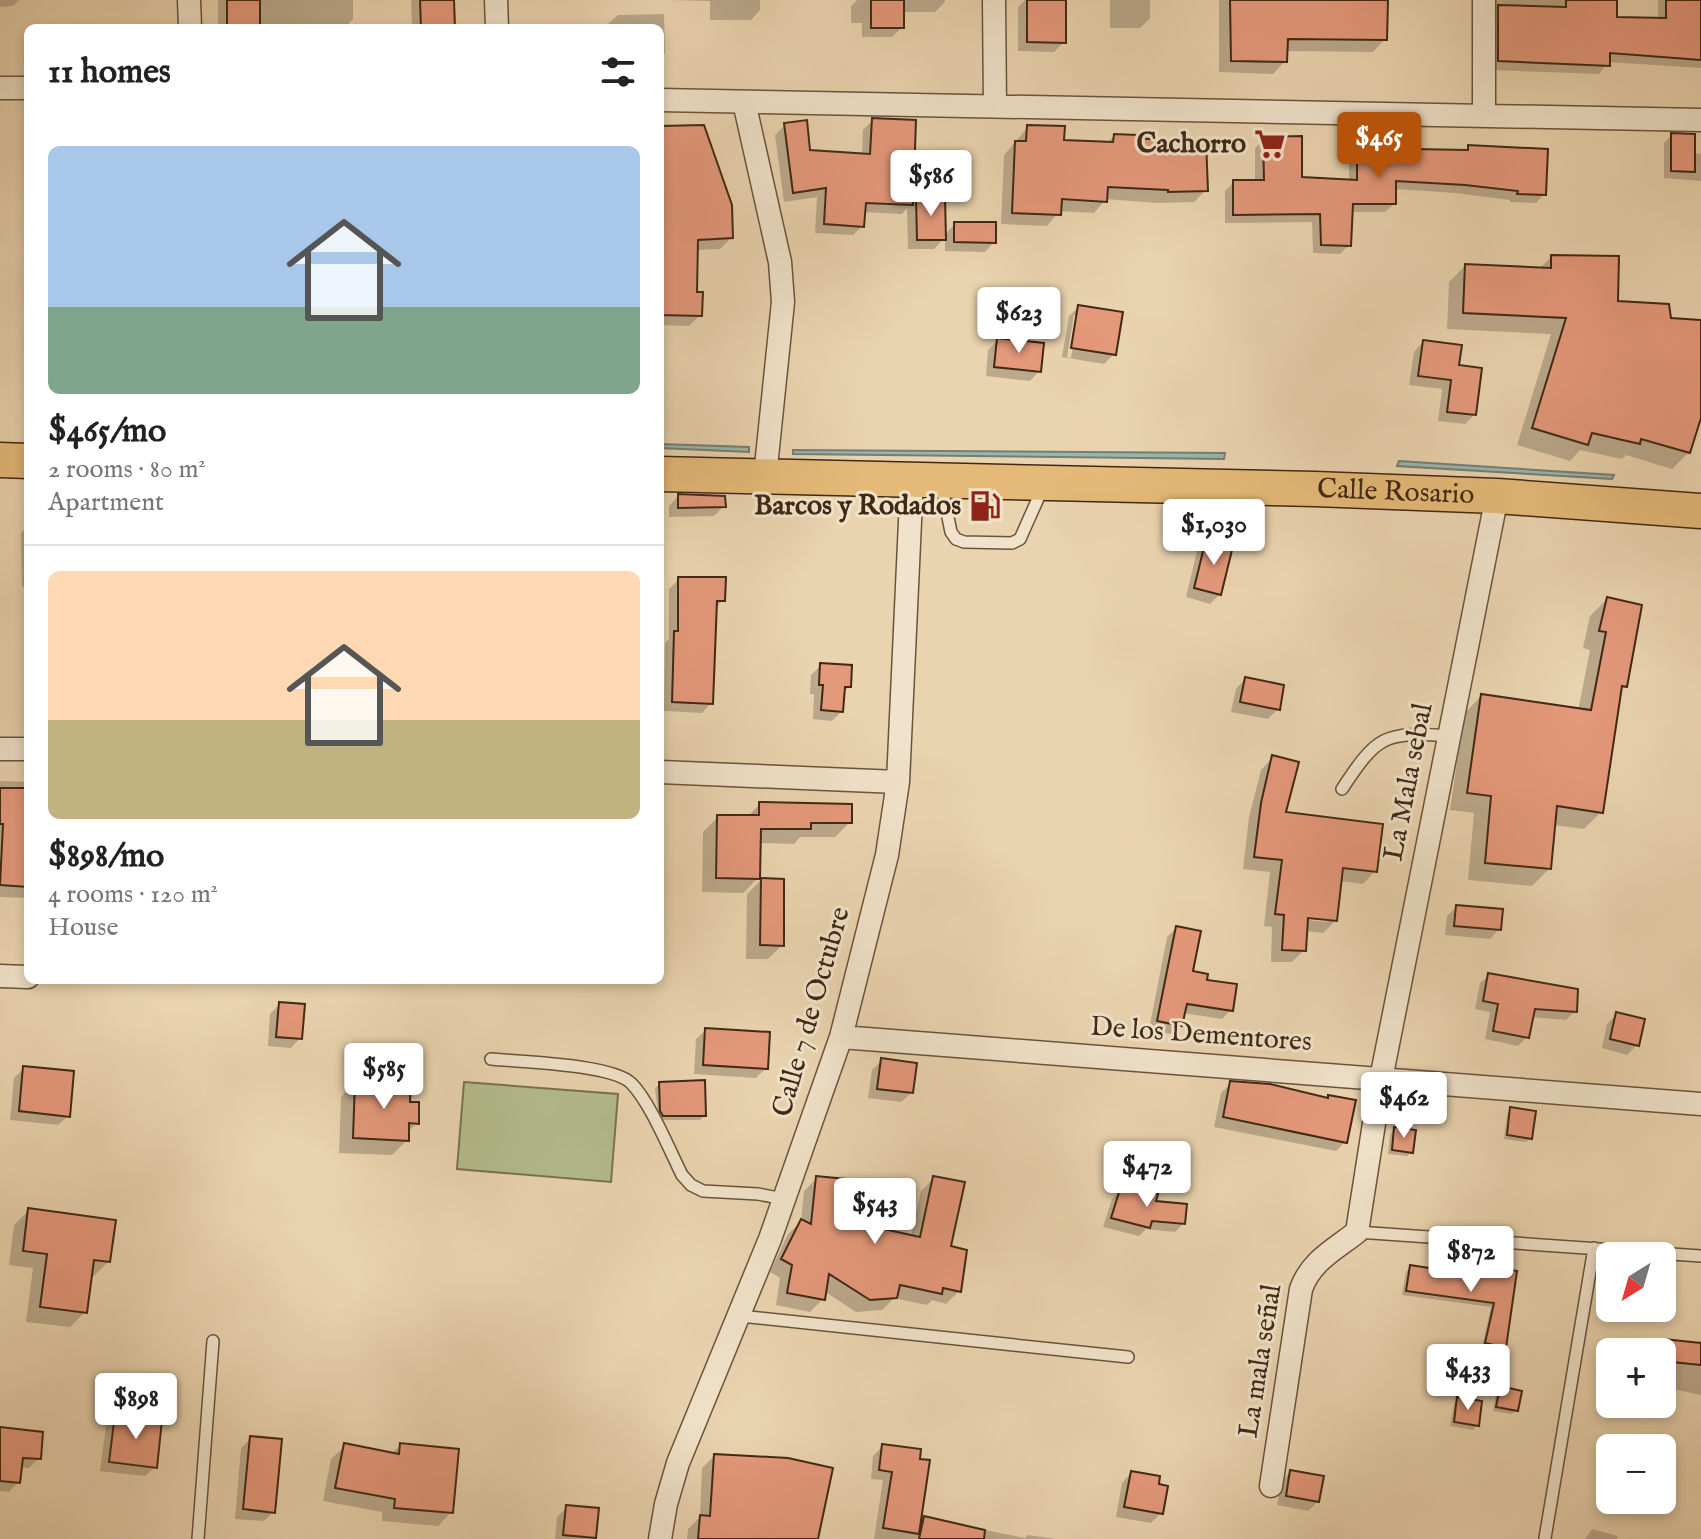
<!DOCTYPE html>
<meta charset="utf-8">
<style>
:root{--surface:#fff;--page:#f2f2f2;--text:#222;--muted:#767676;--line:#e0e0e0;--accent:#b45309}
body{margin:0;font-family:"IM FELL English",serif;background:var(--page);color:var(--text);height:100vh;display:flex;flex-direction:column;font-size:30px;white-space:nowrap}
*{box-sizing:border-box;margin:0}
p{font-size:26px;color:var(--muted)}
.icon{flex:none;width:44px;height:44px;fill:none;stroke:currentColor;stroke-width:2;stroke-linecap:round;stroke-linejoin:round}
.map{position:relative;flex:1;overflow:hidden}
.details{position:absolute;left:24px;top:24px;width:640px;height:960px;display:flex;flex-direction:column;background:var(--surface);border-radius:12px;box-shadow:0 4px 12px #0003}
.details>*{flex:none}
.needle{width:52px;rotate:217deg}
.fabs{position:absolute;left:1596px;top:1242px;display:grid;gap:16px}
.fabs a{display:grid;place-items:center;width:80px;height:80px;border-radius:12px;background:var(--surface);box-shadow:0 4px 12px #0003;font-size:40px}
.price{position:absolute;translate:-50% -68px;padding:0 18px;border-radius:8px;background:#fff;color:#222;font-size:26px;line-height:52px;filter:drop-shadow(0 2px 4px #0008)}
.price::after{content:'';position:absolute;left:50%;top:48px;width:24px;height:18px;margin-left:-12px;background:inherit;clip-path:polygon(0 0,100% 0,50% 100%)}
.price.current{background:var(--accent);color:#fff}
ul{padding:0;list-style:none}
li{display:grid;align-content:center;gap:16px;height:424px;padding:0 24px}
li+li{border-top:2px solid var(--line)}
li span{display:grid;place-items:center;height:248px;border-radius:12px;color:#555}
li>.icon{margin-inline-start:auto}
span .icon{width:144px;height:144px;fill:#fffc;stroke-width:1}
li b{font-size:34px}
h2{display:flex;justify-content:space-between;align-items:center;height:96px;padding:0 24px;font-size:34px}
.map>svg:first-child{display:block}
</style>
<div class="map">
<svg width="1701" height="1539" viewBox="0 0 1701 1539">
<rect width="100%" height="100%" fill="#ead4af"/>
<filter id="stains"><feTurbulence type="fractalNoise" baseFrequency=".0025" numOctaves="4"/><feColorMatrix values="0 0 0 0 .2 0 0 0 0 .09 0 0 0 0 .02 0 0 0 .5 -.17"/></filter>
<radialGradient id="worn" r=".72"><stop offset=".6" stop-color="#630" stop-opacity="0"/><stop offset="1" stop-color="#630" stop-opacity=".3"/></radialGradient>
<path fill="#b4bd8d" stroke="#7a7251" stroke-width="2" d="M464,1082L618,1094L611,1182L457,1169Z"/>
<path fill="#98b7b1" stroke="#757e73" stroke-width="2" d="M660,444L749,447V452L660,448Z
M793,450L1225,453L1224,459L793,454Z
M1399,461L1614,475L1612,479L1397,466Z"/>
<path fill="#0003" fill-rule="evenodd" d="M0,0H19L13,6L0,7Z
M218,0H353V19L344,28H218Z
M411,0H452V28H412Z
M670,0H760V10L751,20H710V1Z
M857,0H945V2L935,12H902V27L892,37H862V23H851V6Z
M1025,0H1065L1064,42L1054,52L1018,51V7Z
M1110,0H1150V18L1140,28H1110Z
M1219,0H1386L1385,39L1373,52L1285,51V61L1273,74L1219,72Z
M1486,0H1615V19L1658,20V0H1701V68L1608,62L1599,74L1490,70Z
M664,14L665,53L660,57V28H608V24L618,15Z
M873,120L911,204L917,198L944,235L955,224L994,242L985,252L945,251V237L934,249H908L907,208L902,214L863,212L862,226L853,235L815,233L817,197L784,202L775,135L785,125L809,152L862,155L863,130Z
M1028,127L1062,142L1106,144L1114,136L1206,190L1194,202L1157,203L1106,199L1094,213L1059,211L1047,226L1001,224L1004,155Z
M660,128L731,238L720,249L696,250L695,294L700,315L689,326L660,325Z
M1672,135L1693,153L1701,154V181L1664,178V143Z
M1264,139L1300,179L1349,181V158L1358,150L1464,152L1469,147L1544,194L1536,203L1510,202V200L1455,193L1394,189V204L1385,212H1351L1349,245L1340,254L1313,253L1312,222L1225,223V191L1234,182H1255V148Z
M1551,257L1616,303L1669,320L1701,322V411L1689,452L1672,469L1626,455L1622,459L1580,450L1570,461L1517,445L1551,334L1447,329L1449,282L1465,266L1539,269Z
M1079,307L1114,354L1104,364L1062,357L1069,316ZM1074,315H1078L1071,358L1067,357Z
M998,340L1039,371L1030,381L986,376L988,350Z
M1423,342L1456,367L1475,414L1465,424L1438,421L1442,389L1409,385L1414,352Z
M678,496L724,506L714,516L669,517V506Z
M28,526V587H22L21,533Z
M1207,541L1220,594L1210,604L1186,597L1197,551Z
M679,579L723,600L714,609L711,703L702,713L664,711L665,643L669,639V589Z
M1607,599L1625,686L1619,692L1601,812L1584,829L1553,825L1550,868L1532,886L1468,880L1474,813L1450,810L1464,714L1481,696L1578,711L1590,650L1583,648L1590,616Z
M821,665L849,687L843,692L842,711L832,721L813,719L814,694H810L811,675Z
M1245,679L1278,709L1268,719L1231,712L1236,689Z
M1273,757L1284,814L1375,871L1363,884L1340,881L1336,920L1323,933L1305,931L1304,950L1292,962H1271L1272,927L1264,926L1270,872L1243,869L1249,817L1261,770ZM1298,915L1327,918V922L1297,919Z
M0,781L28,782V898L0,897Z
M760,804L850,822L835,837H800L794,844L759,843L758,878L743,893L702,892L703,832L718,817H747Z
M761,880L782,945L768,959H746L747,894Z
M1456,907L1499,929L1490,939L1445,935L1447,916Z
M1176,928L1190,973L1205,981L1231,1010L1222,1019L1183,1013L1181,1025L1172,1034L1149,1030L1167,937Z
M1489,975L1575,1011L1566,1020L1531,1017L1527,1037L1518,1046L1485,1039L1490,1012L1475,1009L1480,983Z
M280,1004L300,1038L291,1048L268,1046L270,1014Z
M1617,1014L1637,1045L1627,1055L1602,1048L1607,1024Z
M706,1030L766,1068L756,1078L694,1074L696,1039Z
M881,1061L911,1093L901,1102L868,1098L872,1070Z
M24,1068L68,1116L58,1125L10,1120L14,1078Z
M356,1082L408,1104L417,1123L407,1133V1140L392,1155L339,1153L341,1097Z
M1231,1083L1326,1100L1329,1097L1345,1142L1336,1151L1214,1127L1221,1093Z
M660,1084L704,1116L700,1120H659L655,1088Z
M1511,1109L1530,1138L1526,1142L1504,1139L1507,1114Z
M1395,1129L1411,1152L1407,1156L1388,1154L1390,1134Z
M817,1178L850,1224L911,1237L921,1191L934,1178L959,1291L946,1304L932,1300L927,1305L894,1298L882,1310L856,1312L824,1291L823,1299L810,1312L776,1305L780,1278L770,1272L788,1234L801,1222L804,1191Z
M1120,1191L1154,1203L1183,1224L1175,1232L1146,1229L1139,1236L1103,1227L1112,1199Z
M29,1210L109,1261L94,1276H90L85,1312L70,1327L26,1322L33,1268L9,1265L14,1225Z
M1410,1267L1498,1278L1503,1270L1504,1347L1500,1351L1482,1347L1491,1307L1402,1295L1406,1272Z
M1701,1340V1395L1662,1387V1352H1656V1350L1664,1341L1695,1345Z
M1500,1389L1516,1410L1512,1414L1493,1411L1496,1393Z
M1458,1399L1477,1425L1473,1430L1450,1426L1454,1404Z
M116,1416L155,1467L145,1476L100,1471L106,1426Z
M0,1429L39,1458L29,1468L20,1467L18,1482L9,1492L0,1491Z
M251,1438L273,1512L264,1521L235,1519L241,1448Z
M401,1445L451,1512L438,1526L382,1521V1512L323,1501L331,1459L345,1446L391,1454Z
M882,1447L919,1517L1025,1538L1028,1535L1055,1539H874L883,1480L871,1479L873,1456Z
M714,1456L816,1539H687L688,1529L700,1517L702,1468Z
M1290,1472L1318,1501L1308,1511L1277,1505L1281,1482Z
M1131,1473L1161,1513L1151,1523L1116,1517L1122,1483Z
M567,1507L594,1537L592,1539H555L557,1517Z
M1592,1529L1618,1536L1617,1539H1585Z"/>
<path fill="#e5997b" stroke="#402815" stroke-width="2" d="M227,0H260V28H227Z
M420,0H454L455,28H421Z
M871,0H904V28H871Z
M1027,0H1066V43L1027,42Z
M1230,0H1388L1387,40L1288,39L1287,62L1231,61Z
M1566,0H1617V17L1666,18V0H1701V60L1610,53V66L1498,61V5L1566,7Z
M872,118L916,120L913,205L866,203L864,227L824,224L826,188L793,193L784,123L807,120L810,150L870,154Z
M704,125L732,205L733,238L698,240L697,292H703L702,316L660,315V126Z
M1027,125L1065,126L1064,140L1113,142L1114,134L1137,135V138L1163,140L1162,142L1206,140L1208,191L1168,192V190L1108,187L1107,202L1062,199L1061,215L1012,213L1015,141H1026Z
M1671,133L1695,134V172L1671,171Z
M1302,136V177L1357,180V148L1468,150V145L1548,149L1546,195L1517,194L1518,191L1465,185L1396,181V204H1353L1351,246L1321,245L1320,214L1233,215V180H1264L1263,137Z
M916,196H945L946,240H917Z
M954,222H996V243L954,242Z
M1551,255L1619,256L1618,301L1669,304L1671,318L1701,320V418L1690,453L1641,439L1640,444L1592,433L1588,445L1532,428L1566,318L1463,313L1465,264L1551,268Z
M1078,305L1123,312L1116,355L1071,348Z
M997,338L1044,343L1041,372L994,367Z
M1423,340L1462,345L1459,365L1482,368L1476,415L1447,412L1451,380L1418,376Z
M678,494L725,496L726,507L678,508Z
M1206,539L1233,546L1221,595L1194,588Z
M678,577H726L725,601H717L713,704L672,702L674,631H678Z
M1607,597L1642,605L1627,687L1622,686L1603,813L1557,806L1551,869L1485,863L1491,796L1467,793L1481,694L1591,710L1606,632L1599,631Z
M820,663L852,665L851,687H845L843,712L821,710L823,685H819Z
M1245,677L1284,685L1280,710L1240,702Z
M1272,755L1299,762L1286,812L1383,824L1377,872L1343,868L1337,921L1308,918L1306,951L1282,950L1284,915L1275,914L1282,860L1254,857L1261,803Z
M0,788H28V887L0,885L3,824H0Z
M759,802L852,804V823H811V829H761L760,879L716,878L717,815H759Z
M761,878L784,879V946L760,945Z
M1456,905L1503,909L1501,930L1454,926Z
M1176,926L1201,931L1193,971L1208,974L1207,980L1237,984L1233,1011L1187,1004L1182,1026L1157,1021Z
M1488,973L1578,989L1577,1012L1535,1009L1529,1038L1493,1031L1498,1004L1483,1001Z
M279,1002L305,1004L302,1039L276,1037Z
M1616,1012L1645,1019L1639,1046L1610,1039Z
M705,1028L770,1032L768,1069L703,1065Z
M881,1058L917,1063L913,1093L877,1089Z
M23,1066L74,1071L70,1117L19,1111Z
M355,1080L411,1083L410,1102H419V1124L409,1123V1141L353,1138Z
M705,1080L706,1116H663L660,1111L659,1082Z
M1230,1081L1270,1084L1328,1098V1095L1356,1100L1347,1143L1223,1117Z
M1510,1107L1536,1111L1532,1139L1507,1135Z
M1394,1127L1416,1130L1413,1153L1392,1150Z
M816,1176L856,1180L852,1222L920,1237L933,1176L965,1182L951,1246L967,1250L961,1292L943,1288L942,1294L900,1285L897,1298L870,1300L829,1274L825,1300L787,1293L792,1265L781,1259L801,1219L811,1224Z
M1120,1189L1158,1194L1156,1201L1187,1204L1185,1224L1152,1221L1150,1228L1111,1218Z
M28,1208L116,1220L110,1262L94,1260L87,1313L40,1307L47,1254L23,1251Z
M1410,1265L1474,1275L1500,1276L1502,1268L1517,1271L1506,1348L1485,1343L1494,1303L1406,1291Z
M1663,1339L1701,1343V1365L1662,1361Z
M1500,1386L1522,1391L1518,1411L1496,1407Z
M1457,1397L1482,1401L1479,1426L1454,1422Z
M115,1414L162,1420L157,1468L109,1462Z
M0,1427L43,1432L41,1459L23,1458L20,1483L0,1481Z
M250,1436L282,1439L275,1513L243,1509Z
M344,1443L399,1454L400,1443L459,1449L453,1513L394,1508L395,1499L335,1488Z
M882,1444L921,1449L920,1459L930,1460L919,1534L883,1528L892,1472L879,1470Z
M714,1454L788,1458L833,1468L818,1539H698L700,1515L710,1516Z
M1290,1470L1324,1476L1319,1502L1286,1496Z
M1131,1471L1160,1476L1159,1484L1168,1486L1163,1514L1124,1507Z
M566,1505L599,1508L596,1538L563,1535Z
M924,1516L985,1530L984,1539H919Z"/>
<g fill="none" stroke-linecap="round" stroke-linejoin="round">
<defs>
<path id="lane" d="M941,483L951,532L956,539L964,542L1012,543L1020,539L1044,485
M1342,789C1377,736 1384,731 1449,736
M491,1059C521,1062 611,1064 631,1083C650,1102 669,1149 682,1175L691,1185L703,1191L758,1194L784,1199
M1357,1232L1701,1256
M740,1316L1128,1357
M1545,1538L1594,1248
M198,1539L213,1341"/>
<path id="street" d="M189,0L190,28
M496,0L497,28
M994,0L995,106
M1484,0V115
M0,88H28
M660,100L1701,120
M744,102L780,262L783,302L765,476
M0,749H28
M660,772L898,782
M0,976L28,977
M841,1037L1701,1104
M1271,1486L1301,1289C1311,1261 1334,1250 1357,1232L1381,1079L1497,496
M660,1539L666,1504L678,1463L770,1239L841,1037L887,855L898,782L912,478"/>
<g id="primary">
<path d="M0,460L28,461"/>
<path id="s1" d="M660,474L1315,489L1497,496L1701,511"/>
</g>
</defs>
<use href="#lane" stroke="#6a533c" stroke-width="14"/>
<use href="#street" stroke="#6a533c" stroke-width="25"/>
<use href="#primary" stroke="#402815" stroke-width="37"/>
<use href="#lane" stroke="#f1e3cb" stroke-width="11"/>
<use href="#street" stroke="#f1e3cb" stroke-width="22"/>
<use href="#primary" stroke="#e5ba78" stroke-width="34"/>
</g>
<defs>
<symbol id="supermarket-bare" viewBox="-9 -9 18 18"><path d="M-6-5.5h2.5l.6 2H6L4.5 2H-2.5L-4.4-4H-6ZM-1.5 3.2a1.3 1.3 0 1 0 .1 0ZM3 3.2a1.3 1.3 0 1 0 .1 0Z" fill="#8f2418" stroke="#f1e3cb" stroke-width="2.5" paint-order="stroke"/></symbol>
<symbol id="fuel-bare" viewBox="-9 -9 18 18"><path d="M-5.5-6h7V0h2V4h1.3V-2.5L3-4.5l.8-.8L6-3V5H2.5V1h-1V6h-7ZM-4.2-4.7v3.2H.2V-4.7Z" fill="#8f2418" stroke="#f1e3cb" stroke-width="2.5" paint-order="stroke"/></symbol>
</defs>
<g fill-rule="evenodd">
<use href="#supermarket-bare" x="1248" y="122" width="44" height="44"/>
<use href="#fuel-bare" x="963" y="484" width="44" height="44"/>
</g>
<g text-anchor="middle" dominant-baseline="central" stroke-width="6" stroke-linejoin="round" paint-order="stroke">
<g font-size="28" font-weight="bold" fill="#402815" stroke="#f1e3cb" text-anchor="end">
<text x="1246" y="144">Cachorro</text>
<text x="961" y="506">Barcos y Rodados</text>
</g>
<g font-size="28" fill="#402815" stroke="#f1e3cb">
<text stroke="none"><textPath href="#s1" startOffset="736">Calle Rosario</textPath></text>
<text transform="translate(1409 782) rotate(-79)">La Mala sebal</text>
<text transform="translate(812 1012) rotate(-74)">Calle 7 de Octubre</text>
<text transform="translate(1201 1035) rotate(4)">De los Dementores</text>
<text transform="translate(1261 1361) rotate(-81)">La mala señal</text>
</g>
</g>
<rect width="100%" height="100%" filter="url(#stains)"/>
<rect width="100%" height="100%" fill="url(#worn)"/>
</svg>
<div class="fabs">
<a><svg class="needle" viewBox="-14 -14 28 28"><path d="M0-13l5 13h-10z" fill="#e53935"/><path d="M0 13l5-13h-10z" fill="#767676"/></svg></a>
<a>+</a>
<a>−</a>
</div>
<b class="price current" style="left:1379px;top:180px">$465</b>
<b class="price" style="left:931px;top:218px">$586</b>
<b class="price" style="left:1019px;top:355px">$623</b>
<b class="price" style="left:1214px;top:567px">$1,030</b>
<b class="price" style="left:384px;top:1111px">$585</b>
<b class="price" style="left:1404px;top:1140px">$462</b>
<b class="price" style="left:1147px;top:1209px">$472</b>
<b class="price" style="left:875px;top:1246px">$543</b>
<b class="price" style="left:1471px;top:1294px">$872</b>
<b class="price" style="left:1468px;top:1412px">$433</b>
<b class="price" style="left:136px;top:1441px">$898</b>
<section class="details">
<h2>11 homes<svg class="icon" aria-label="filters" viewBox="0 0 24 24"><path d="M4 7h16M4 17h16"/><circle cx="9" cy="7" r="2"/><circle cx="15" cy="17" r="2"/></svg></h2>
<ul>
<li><span style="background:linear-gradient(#a9c7e8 65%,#7fa58c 0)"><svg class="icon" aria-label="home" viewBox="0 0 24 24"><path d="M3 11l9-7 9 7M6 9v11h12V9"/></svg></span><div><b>$465/mo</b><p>2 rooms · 80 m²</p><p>Apartment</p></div></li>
<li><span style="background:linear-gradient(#ffd9b3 60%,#c2b280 0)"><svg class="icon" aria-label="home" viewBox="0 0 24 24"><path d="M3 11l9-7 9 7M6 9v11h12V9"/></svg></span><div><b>$898/mo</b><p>4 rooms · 120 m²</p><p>House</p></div></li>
</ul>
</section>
</div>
